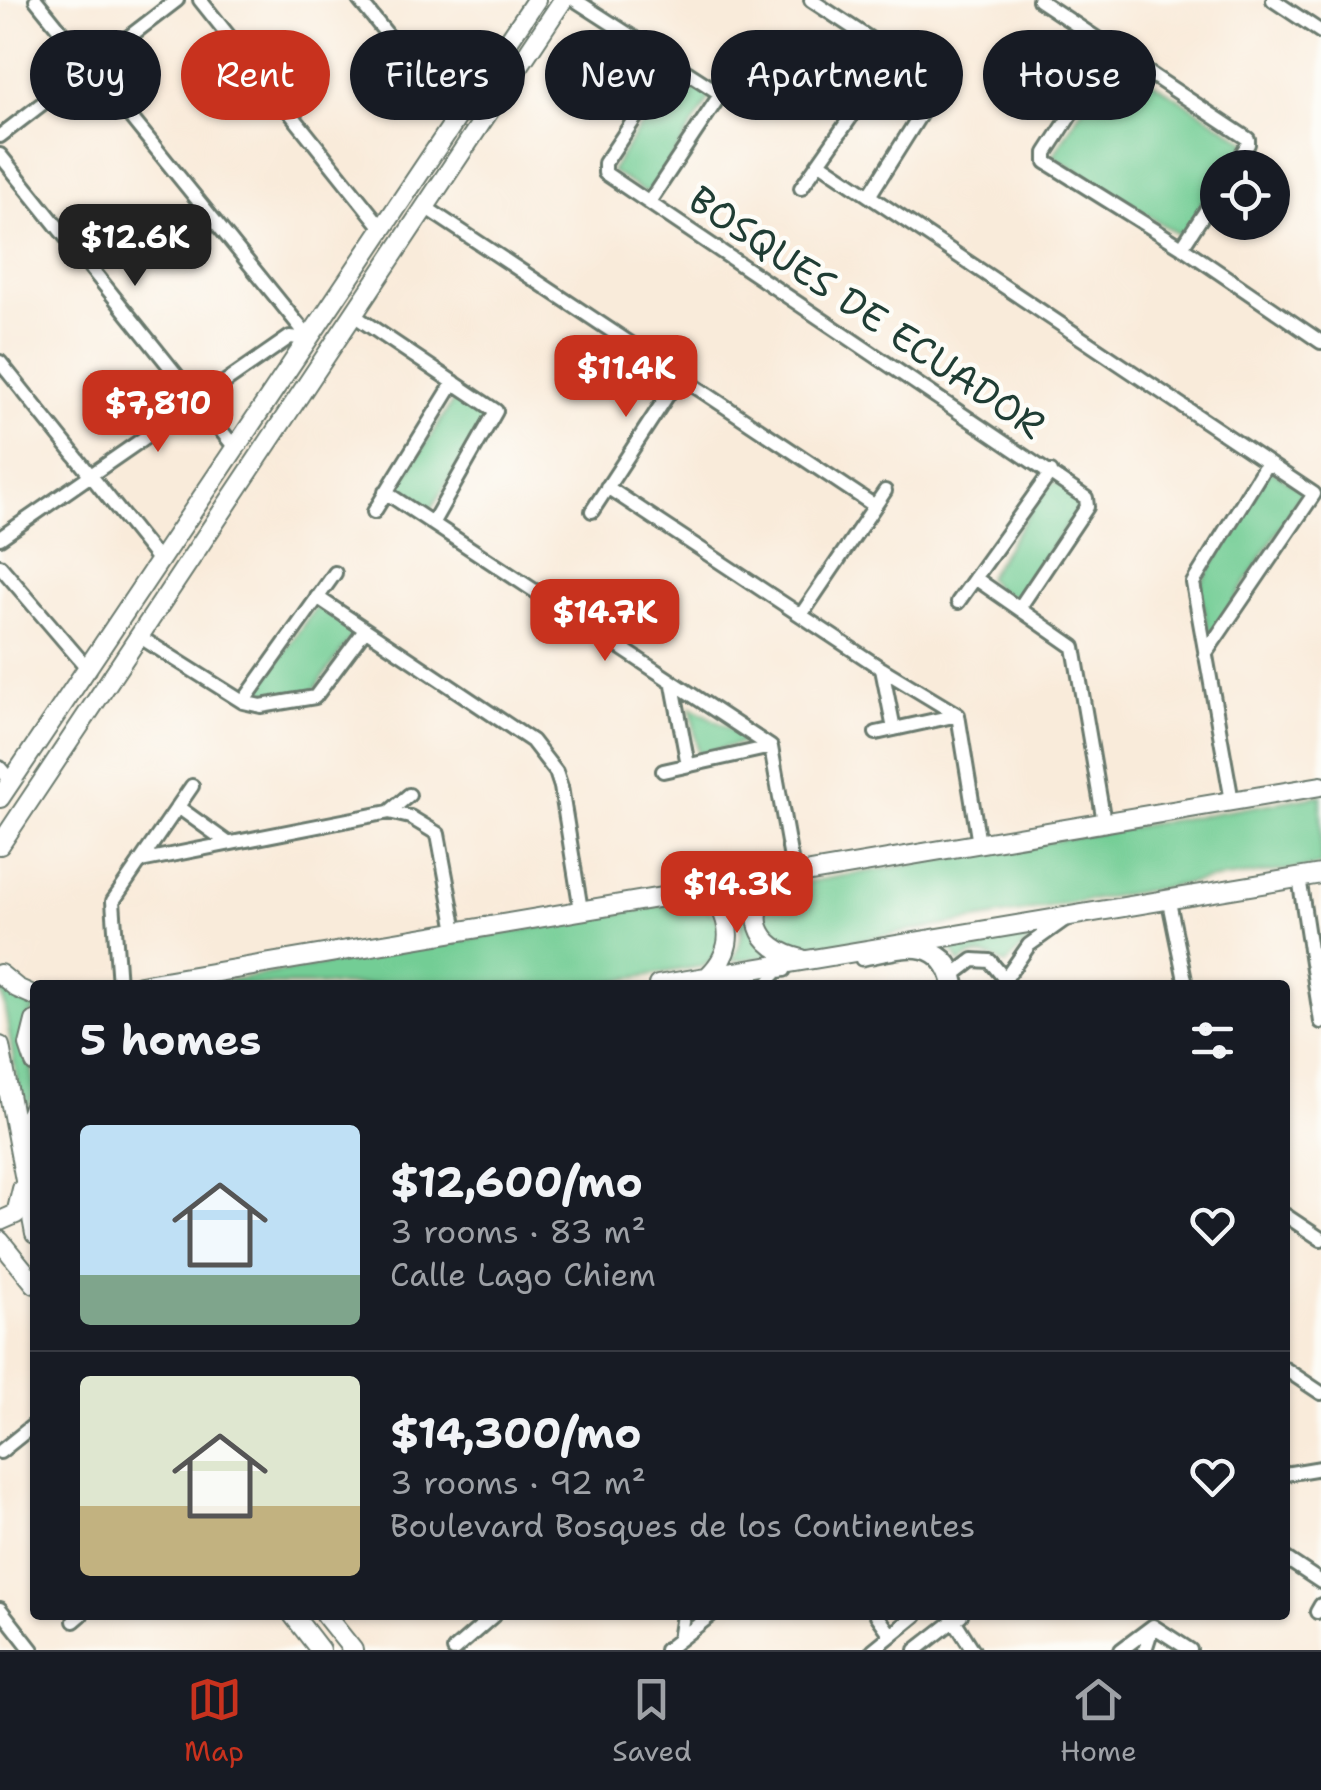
<!DOCTYPE html>
<meta charset="utf-8">
<style>
:root{--surface:#171b24;--page:#20242c;--text:#f1f3f6;--muted:#9ea1a6;--line:#363941;--accent:#c8321e}
body{margin:0;font-family:"Shantell Sans",sans-serif;background:var(--page);color:var(--text);height:100vh;display:flex;flex-direction:column;font-size:38px;white-space:nowrap}
*{box-sizing:border-box;margin:0}
p{font-size:32px;color:var(--muted)}
.icon{flex:none;width:55px;height:55px;fill:none;stroke:currentColor;stroke-width:2;stroke-linecap:round;stroke-linejoin:round}
.map{position:relative;flex:1;overflow:hidden}
.details{position:absolute;left:30px;top:980px;width:1260px;height:640px;display:flex;flex-direction:column;background:var(--surface);border-radius:10px;box-shadow:0 2px 8px #0004}
.details>*{flex:none}
.hud{position:absolute;left:30px;top:30px;width:1262px;height:90px;display:flex;gap:20px}
.tools{position:absolute;left:1200px;top:150px;display:grid;gap:20px}
.tools a{display:grid;place-items:center;width:90px;height:90px;border-radius:50%;background:var(--surface);box-shadow:0 2px 8px #0004;font-size:50px}
.price{position:absolute;translate:-50% -85px;padding:0 22px;border-radius:20px;background:var(--accent);color:#fff;font-size:32px;line-height:65px;filter:drop-shadow(0 2px 5px #0008)}
.price::after{content:'';position:absolute;left:50%;top:60px;width:30px;height:22px;margin-left:-15px;background:inherit;clip-path:polygon(0 0,100% 0,50% 100%)}
.price.current{background:#222;color:#fff}
ul{padding:0;list-style:none}
li{display:flex;align-items:center;gap:30px;height:250px;padding:0 50px}
li+li{border-top:2px solid var(--line)}
li span{display:grid;place-items:center;flex:none;width:280px;height:200px;border-radius:10px;color:#555}
li>.icon{margin-inline-start:auto}
span .icon{width:120px;height:120px;fill:#fffc;stroke-width:1}
li b{font-size:42px}
h2{display:flex;justify-content:space-between;align-items:center;height:120px;padding:0 50px;font-size:42px}
.pill{padding:0 35px;border-radius:45px;background:var(--surface);box-shadow:0 2px 8px #0004;font-size:35px;line-height:90px}
.pill.current{background:var(--accent);color:#fff}
.tab-bar{display:flex;justify-content:space-around;align-items:center;height:140px;border-top:2px solid var(--line);background:var(--surface);font-size:28px;color:var(--muted)}
.tab-bar a{display:grid;justify-items:center;gap:5px}
.tab-bar .current{color:var(--accent)}
.map>svg:first-child{display:block}
</style>
<div class="map">
<svg width="1321" height="1650" viewBox="0 0 1321 1650">
<rect width="100%" height="100%" fill="#fdfcf7"/>
<filter id="ink" filterUnits="userSpaceOnUse"><feTurbulence type="fractalNoise" baseFrequency=".01" numOctaves="2"/><feDisplacementMap in="SourceGraphic" scale="20" xChannelSelector="R" yChannelSelector="G"/><feConvolveMatrix kernelMatrix="1 2 1 2 8 2 1 2 1" color-interpolation-filters="sRGB"/></filter>
<filter id="wash" filterUnits="userSpaceOnUse"><feTurbulence type="fractalNoise" baseFrequency=".0048" numOctaves="4" result="noise"/><feDisplacementMap in="SourceGraphic" scale="40" xChannelSelector="R" yChannelSelector="G"/><feGaussianBlur stdDeviation="2.25" result="paint"/><feColorMatrix in="noise" values="0 0 0 0 0 0 0 0 0 0 0 0 0 0 0 0 0 1.4 0 .05"/><feComposite in="paint" operator="in"/></filter>
<g filter="url(#wash)">
<rect width="100%" height="100%" fill="#f9ebda"/>
<path fill="#73cd95" stroke="#498564" stroke-width="2.5" d="M1113,57L1248,142L1232,167L1218,168L1217,191L1187,240L1053,156Z
M683,72L714,92L652,190L644,192L611,171L673,76Z
M457,395L488,417L430,511L396,489Z
M1270,469L1303,491L1210,639L1199,587Z
M1059,482L1083,499L1081,505L1017,599L998,591L987,578L1047,485Z
M315,608H323L355,632L312,693L258,700V689Z
M691,707L752,741L698,754Z
M1321,795V866L1208,880L796,951L788,950L763,928L771,892L789,885Z
M766,889C751,921 743,931 773,956L731,961C748,936 743,917 723,896Z
M693,900C726,920 723,922 715,958L704,966L591,985H202Z
M1058,921L1027,943L1006,965C991,955 973,949 960,964L954,953L943,945Z
M1,986L23,1002L35,1004V1010L28,1019L35,1094L23,1116Z"/>
</g>
<g filter="url(#ink)">
<g fill="none" stroke-linecap="round" stroke-linejoin="round">
<defs>
<path id="pedestrian" d="M861,960C898,954 938,936 949,985
M770,985L769,981L778,972L785,971"/>
<path id="minor" d="M36,0L310,339
M200,0L383,229
M359,0L457,120
M575,0L721,94
M811,0L940,85
M1039,0L1248,139V144L1233,168
M1273,0L1321,32
M1113,49L1046,153V162L1182,247L1321,342
M672,63L605,163V173L1086,498L1087,507L1020,607
M0,136L177,0
M0,155L236,449
M820,163L1314,494L1205,654
M801,188L895,54
M869,196L949,69
M649,202L734,74
M425,207L875,506
M1182,247L1218,192
M352,314L496,411L433,522
M0,362L160,562
M607,487L882,669L958,715L979,844
M385,492L771,747L794,876
M592,511L680,376
M374,512L454,382
M0,538L290,337L309,339
M0,566L89,670
M975,578L1074,647L1104,822
M317,597L532,741L556,772L561,787L581,910
M958,602L1051,472
M801,615L885,491
M140,637L243,702L261,706L315,697L365,630
M882,669L894,729
M673,685L688,765
M243,702L335,573
M876,733L958,715
M0,768L11,781
M663,771L771,747
M1232,801L1193,583L1267,463
M178,807L228,843
M389,812L409,795
M140,861L389,812L410,817L438,834L456,931
M1299,877L1321,1022
M1168,897L1186,985
M918,944C942,952 954,959 958,985
M956,973L973,960L990,961L1004,978
M119,985L113,901L192,786
M1001,985L1029,945L1064,920
M1285,1215L1321,1239
M1285,1369L1321,1393
M0,1452L35,1424
M1285,1474L1321,1468
M1285,1558L1321,1582
M0,1609L32,1650
M1317,1612L1321,1605
M877,1615L891,1635
M951,1615L973,1650
M74,1621L81,1615
M1153,1626L1190,1650
M679,1640L683,1615
M454,1650L494,1615
M666,1650L711,1615
M873,1650L916,1615
M916,1650L961,1615
M1121,1650L1153,1626
M1145,1650L1152,1628"/>
<path id="tertiary" d="M781,879C741,911 755,948 802,959
M693,891L720,907C734,933 729,956 708,976
M0,974L17,988L35,996
M140,985L1321,786
M658,985L1321,874
M35,1021L29,1045L35,1063
M0,1046L35,1234
M18,1142L35,1103
M0,1221L16,1214L22,1189
M0,1241L35,1284
M293,1615L320,1650
M325,1615L353,1650"/>
<path id="secondary" d="M0,798L536,0
M0,845L563,0"/>
</defs>
<use href="#pedestrian" stroke="#6b7a6e" stroke-width="15"/>
<use href="#minor" stroke="#6b7a6e" stroke-width="18"/>
<use href="#tertiary" stroke="#6b7a6e" stroke-width="22"/>
<use href="#secondary" stroke="#6b7a6e" stroke-width="22"/>
<use href="#pedestrian" stroke="#fff" stroke-width="10"/>
<use href="#minor" stroke="#fff" stroke-width="12"/>
<use href="#tertiary" stroke="#fff" stroke-width="18"/>
<use href="#secondary" stroke="#fff" stroke-width="18"/>
</g>
</g>
<g text-anchor="middle" dominant-baseline="central" stroke-width="9" stroke-linejoin="round" paint-order="stroke">
<g font-size="38" fill="#1f3d34" stroke="#fdfcf7">
<text transform="translate(867 312) rotate(34)">BOSQUES DE ECUADOR</text>
</g>
</g>
</svg>
<div class="tools">
<a><svg class="icon" aria-label="locate" viewBox="0 0 24 24"><circle cx="12" cy="12" r="6"/><path d="M12 2v4M12 18v4M2 12h4M18 12h4"/></svg></a>
</div>
<b class="price current" style="left:135px;top:289px">$12.6K</b>
<b class="price" style="left:626px;top:420px">$11.4K</b>
<b class="price" style="left:158px;top:455px">$7,810</b>
<b class="price" style="left:605px;top:664px">$14.7K</b>
<b class="price" style="left:737px;top:936px">$14.3K</b>
<div class="hud">
<a class="pill">Buy</a>
<a class="pill current">Rent</a>
<a class="pill">Filters</a>
<a class="pill">New</a>
<a class="pill">Apartment</a>
<a class="pill">House</a>
</div>
<section class="details">
<h2>5 homes<svg class="icon" aria-label="filters" viewBox="0 0 24 24"><path d="M4 7h16M4 17h16"/><circle cx="9" cy="7" r="2"/><circle cx="15" cy="17" r="2"/></svg></h2>
<ul>
<li><span style="background:linear-gradient(#bfe0f5 75%,#7fa58c 0)"><svg class="icon" aria-label="home" viewBox="0 0 24 24"><path d="M3 11l9-7 9 7M6 9v11h12V9"/></svg></span><div><b>$12,600/mo</b><p>3 rooms · 83 m²</p><p>Calle Lago Chiem</p></div><svg class="icon" aria-label="heart" viewBox="0 0 24 24"><path d="M12 20l-8-8c-3-5 5-10 8-4 3-6 11-1 8 4z"/></svg></li>
<li><span style="background:linear-gradient(#dfe7d0 65%,#c2b280 0)"><svg class="icon" aria-label="home" viewBox="0 0 24 24"><path d="M3 11l9-7 9 7M6 9v11h12V9"/></svg></span><div><b>$14,300/mo</b><p>3 rooms · 92 m²</p><p>Boulevard Bosques de los Continentes</p></div><svg class="icon" aria-label="heart" viewBox="0 0 24 24"><path d="M12 20l-8-8c-3-5 5-10 8-4 3-6 11-1 8 4z"/></svg></li>
</ul>
</section>
</div>
<nav class="tab-bar">
<a class="current"><svg class="icon" aria-label="map" viewBox="0 0 24 24"><path d="M3 6l6-2 6 2 6-2v14l-6 2-6-2-6 2zM9 4v14M15 6v14"/></svg>Map</a>
<a><svg class="icon" aria-label="saved" viewBox="0 0 24 24"><path d="M7 4h10v16l-5-4-5 4z"/></svg>Saved</a>
<a><svg class="icon" aria-label="home" viewBox="0 0 24 24"><path d="M3 11l9-7 9 7M6 9v11h12V9"/></svg>Home</a>
</nav>
